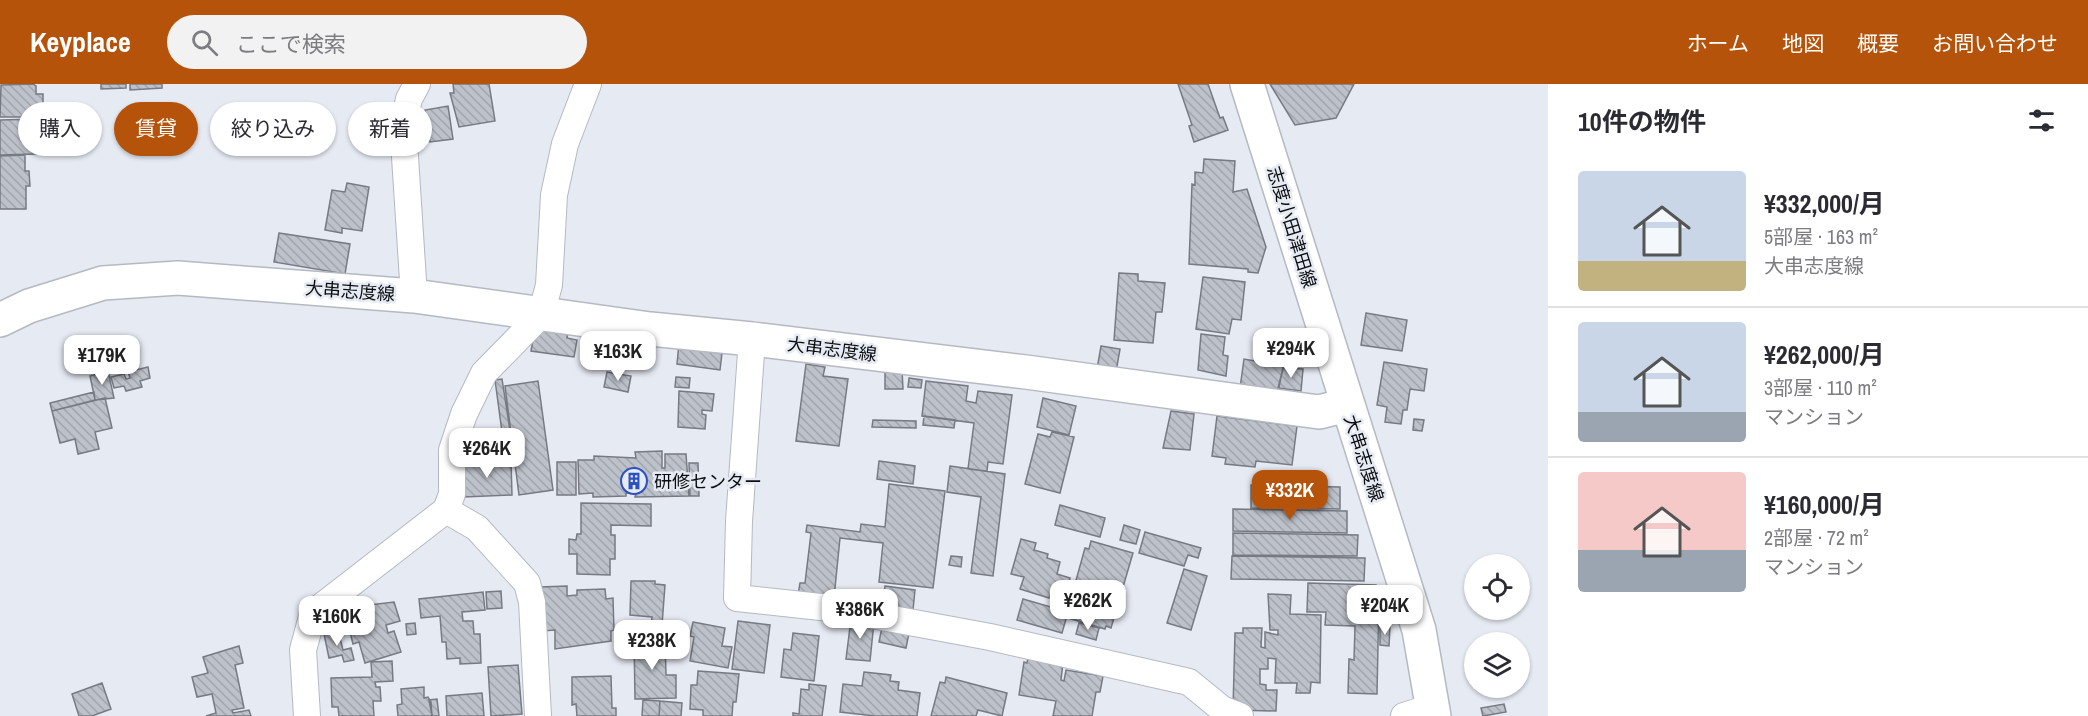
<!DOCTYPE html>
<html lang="ja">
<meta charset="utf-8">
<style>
:root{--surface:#fff;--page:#f2f2f3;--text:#2b2b33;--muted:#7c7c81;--line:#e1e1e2;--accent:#b45309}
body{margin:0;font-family:"Archivo Narrow","Noto Sans JP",sans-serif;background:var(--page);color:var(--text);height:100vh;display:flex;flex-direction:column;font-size:22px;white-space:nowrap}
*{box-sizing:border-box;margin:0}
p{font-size:20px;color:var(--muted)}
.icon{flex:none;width:33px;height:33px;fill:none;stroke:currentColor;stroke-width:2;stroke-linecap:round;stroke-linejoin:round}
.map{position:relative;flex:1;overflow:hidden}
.details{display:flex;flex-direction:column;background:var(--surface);width:540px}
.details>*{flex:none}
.banner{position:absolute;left:18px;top:18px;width:570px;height:54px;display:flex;gap:12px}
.buttons{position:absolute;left:1464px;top:470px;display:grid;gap:12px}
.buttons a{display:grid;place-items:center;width:66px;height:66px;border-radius:50%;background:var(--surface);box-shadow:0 2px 4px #0004;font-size:30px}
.price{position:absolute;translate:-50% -51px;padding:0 14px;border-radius:12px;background:#fff;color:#222;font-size:20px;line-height:39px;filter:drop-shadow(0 2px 3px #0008)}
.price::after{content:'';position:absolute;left:50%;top:36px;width:18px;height:14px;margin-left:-9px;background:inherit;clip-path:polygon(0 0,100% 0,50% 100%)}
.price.selected{background:var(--accent);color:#fff}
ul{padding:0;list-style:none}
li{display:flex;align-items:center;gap:18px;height:150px;padding:0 30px}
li+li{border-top:2px solid var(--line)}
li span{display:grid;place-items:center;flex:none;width:168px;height:120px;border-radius:6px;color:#555}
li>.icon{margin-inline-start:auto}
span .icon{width:72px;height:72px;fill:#fffc;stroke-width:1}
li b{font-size:26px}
h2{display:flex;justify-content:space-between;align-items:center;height:72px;padding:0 30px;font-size:26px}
.pill{padding:0 21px;border-radius:27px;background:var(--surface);box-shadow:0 2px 4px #0004;font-size:21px;line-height:54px}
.pill.selected{background:var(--accent);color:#fff}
header{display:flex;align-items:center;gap:36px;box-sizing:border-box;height:84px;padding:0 30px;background:var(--accent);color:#fff}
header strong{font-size:28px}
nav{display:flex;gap:33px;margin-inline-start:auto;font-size:21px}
.search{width:420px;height:54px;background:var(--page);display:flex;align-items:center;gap:15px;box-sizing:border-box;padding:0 21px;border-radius:33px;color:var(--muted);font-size:22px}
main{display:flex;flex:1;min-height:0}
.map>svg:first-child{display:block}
</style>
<header>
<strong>Keyplace</strong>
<div class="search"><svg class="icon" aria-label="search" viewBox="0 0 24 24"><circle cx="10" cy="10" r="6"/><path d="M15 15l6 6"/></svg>ここで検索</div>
<nav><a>ホーム</a><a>地図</a><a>概要</a><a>お問い合わせ</a></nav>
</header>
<main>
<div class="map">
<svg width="1548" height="632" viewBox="0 0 1548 632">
<defs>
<pattern id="building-back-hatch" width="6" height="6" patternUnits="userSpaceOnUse" patternTransform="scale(1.5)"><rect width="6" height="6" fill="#bdc1ca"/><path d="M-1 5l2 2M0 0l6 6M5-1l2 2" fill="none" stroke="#a1a5ac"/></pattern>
</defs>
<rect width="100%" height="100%" fill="#e6eaf3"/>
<path fill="url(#building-back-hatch)" stroke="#777a83" stroke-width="1.5" d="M33,0L36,2V10H43V24H37V33H0L1,1Z
M101,0H126V4L101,5Z
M130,0H162V4L130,6Z
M453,0H489L495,37L459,43L450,9H454Z
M1178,0H1208L1220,34L1223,33L1228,46L1194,58L1189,42L1192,41Z
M1270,0H1354L1336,34L1295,41Z
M448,22L453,55L430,58L425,26Z
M35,35L36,70L0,71V36Z
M25,71V87H29L30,102H26V125H0V72Z
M1204,75L1235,77L1233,108L1247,105L1266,163L1258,189L1248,188V185L1189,180L1192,100L1195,101V88L1203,89Z
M347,99L369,103L362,147L342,144V149L325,146L332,106L345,108Z
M279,149L350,160L345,190L274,178Z
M1119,189L1138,190V197L1165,199L1162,228H1156L1153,259L1114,256Z
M1203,193L1245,198L1241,236L1232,235L1229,250L1196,245Z
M1366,229L1407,236L1402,267L1361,261Z
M535,244L568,248L567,254L577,256L574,273L531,267Z
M1201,250L1225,253L1223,271L1228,272L1226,292L1198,286Z
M603,251L635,255L634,263L645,264L644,282L610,278V274L601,273Z
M679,259L712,263V268L722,269L720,286L677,280Z
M1101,262L1120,265L1116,288L1097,285Z
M1262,268L1289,271L1287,284H1283L1278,308L1240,304L1244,275L1261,278Z
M1384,278L1427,285L1424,307L1410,305L1407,326H1403L1401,340L1385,338L1387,323L1377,321Z
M806,280L825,283L823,292L848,295L839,362L796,357Z
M148,283L150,294L140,297L142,303L126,307L124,302L114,304L111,293L124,290L126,295L130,294L128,288Z
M1283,284L1303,285L1301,307L1278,304Z
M902,286L903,305H885V287Z
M108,287L114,314L95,316L90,292Z
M607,288L631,292L628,308L604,303Z
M676,293L690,294L689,304L675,303Z
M909,294L922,296L921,304L908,303Z
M502,295L510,347L502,348L495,296Z
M538,297L553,406L519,411L505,302Z
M926,297L968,302L966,317L976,319L978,307L1012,311L1003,380L988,378L987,387L968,385L974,339L922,332Z
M679,307L714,310L712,327L702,326V330L706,331L705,345L678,343Z
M94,308L95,316L52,327L50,319Z
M105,314L112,344L95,348L99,365L78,370L75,355L60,359L52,327Z
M1043,314L1076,322L1069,351L1037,343Z
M1171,327L1194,330L1190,366L1163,364Z
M924,332L955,336L954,344L923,341Z
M1217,332L1297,342L1292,381L1256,377L1255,383L1225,380L1226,374L1212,372Z
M1414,335L1424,336L1422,347L1413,346Z
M873,336L916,337V344L872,343Z
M1052,348L1074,353L1060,409L1025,400L1038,350L1050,353Z
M662,367V384H665V370H686L689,412L635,413L636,409H626V412L593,413V409L579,410L578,376H594V372L636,374L635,368Z
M511,377L512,411L464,413L462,379Z
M879,377L915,382L913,400L877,395Z
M557,378H576V411H557Z
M689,379H698L699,412H690Z
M950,382L1005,390L993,492L971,489L981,413L947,408Z
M889,400L945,407L933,504L879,498L883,459L840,454L834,514L798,511L800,499H805L811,449L806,448L807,441L860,448L861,440L885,443Z
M1251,401L1340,403V425L1251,424Z
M581,419L651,420V442L611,441V451H615V475H610V491L577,490V470H569V455L576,456L577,450H581Z
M1060,421L1105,434L1100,453L1055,441Z
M1233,425L1347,427V449L1233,447Z
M1124,441L1140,446L1136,460L1120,456Z
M1145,448L1201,464L1198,474L1188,471L1184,482L1139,469Z
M1233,449L1358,451L1357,472L1233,471Z
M1021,455L1036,459L1034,466L1048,470L1047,474L1060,478L1057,490L1070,494L1069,498L1075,500L1085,464L1089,465L1091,457L1133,469L1111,544L1106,542L1105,545L1068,534L1075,512L1058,507L1056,514L1050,511L1049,514L1020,505L1024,493L1011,490Z
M951,472L962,473L961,483L949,481Z
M1232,472L1365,474L1364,497L1231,495Z
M1184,485L1207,492L1191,546L1167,539Z
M631,497H655V500L665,501L662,541H651L652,533L630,531Z
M1308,499L1376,501V513H1379L1377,610L1348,609L1349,575L1354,576L1355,542L1325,541L1326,528H1307Z
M567,502V512L577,511V506L605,505L606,515L613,514L614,546L611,547V557L555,565V546L542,547L540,503Z
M885,502L915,506L913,526L883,522Z
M501,507L502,524L487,525L486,508Z
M483,508L485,526L462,528L463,537H473L474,550H480L481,579L460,580V574L447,575L446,558H442L440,532L421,534L419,515Z
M1268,510L1291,511L1290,530L1321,531L1320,599L1311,598L1310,609H1296L1297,599H1275L1276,575L1268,574V585H1260V600L1266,601V606H1277L1276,627L1233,626L1235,549H1243V544H1262L1261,563L1265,564V548L1278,551V546H1270Z
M1023,515L1068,528L1062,549L1017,536Z
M394,518L400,537L386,541L388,549L394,547L401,568L365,579L359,558L353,560L347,536L337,539L335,531L344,524Z
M851,535L874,538L870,577L846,575Z
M738,537L770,541L764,589L732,585Z
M693,538L725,544L722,562L732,563L728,584L690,577L694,553L690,552Z
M883,538L910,544L906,564L879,558Z
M415,539L416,550L407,551L406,540Z
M1079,539L1099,544L1096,556L1076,550Z
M1380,542H1390L1389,562L1380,561Z
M338,546L343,566L351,564L354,576L344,578L342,571L329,574L324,550Z
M793,549L819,552L814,597L781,593L784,565L791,566Z
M634,555H665L666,591H676V614L635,615Z
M239,562L243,579L235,581L244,624L232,626L233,629L249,626L251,632H206L216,629L212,610L197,613L192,593L208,589L203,573Z
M1028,573L1063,579L1061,596L1064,597L1066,586L1103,592L1100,608H1096L1092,632H1053L1056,617L1019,611L1024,578L1027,579Z
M392,577L393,597L375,598L376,603H380L381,617H373L374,632H339L338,623H332L331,594L372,593L371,578Z
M518,581L522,630L491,632L488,583Z
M698,587L739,590L736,618H733L732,632H703V626L690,625L691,601H697Z
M864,588L891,591L890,597L899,598L898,606L920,609L917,632H875L840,628L843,600L862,602Z
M611,592L612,624H616V632H577L576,620L572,621V593Z
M946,593L1007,609L1002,632L978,626L976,632H931L940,598L945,599Z
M102,599L111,625L92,632H79L72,610Z
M809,600L826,602L822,632H793V629L799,630L801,605L809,606Z
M424,603V614L428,613L431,618L432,632H398L397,621L402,620L401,605Z
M482,609L484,632H447L446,612Z
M437,615L439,632H432L429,616Z
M643,616L660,617L659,632H642Z
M660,617L682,619L681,632H659Z
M1504,620L1506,628L1483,632L1481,624Z"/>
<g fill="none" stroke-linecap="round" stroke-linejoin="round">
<defs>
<path id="minor" d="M414,212L403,42L409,15L417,0
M752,255L739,437L737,514L839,525L990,553L1189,598L1222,625L1240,632
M446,426L477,444L527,499L532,518L538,632
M307,632L303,566L313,529L446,426L452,410V366L464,330L484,289L541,231L549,201L554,111L565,60L588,0
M1404,632L1432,623"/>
<path id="secondary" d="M1247,0L1419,546L1434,632
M0,236L29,222L103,199L178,194L414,212L650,245L752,255L1026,288L1319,328L1347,321"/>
</defs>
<use href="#minor" stroke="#b5b9c2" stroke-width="28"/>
<use href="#secondary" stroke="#b5b9c2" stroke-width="36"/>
<use href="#minor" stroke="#fff" stroke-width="26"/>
<use href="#secondary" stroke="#fff" stroke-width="33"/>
</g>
<defs>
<symbol id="building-ring" viewBox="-11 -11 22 22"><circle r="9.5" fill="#e6eaf3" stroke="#2c51c0" stroke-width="1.5"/><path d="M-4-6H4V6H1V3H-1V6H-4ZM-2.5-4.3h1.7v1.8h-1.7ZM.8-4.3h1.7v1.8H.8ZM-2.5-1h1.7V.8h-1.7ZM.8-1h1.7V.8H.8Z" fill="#2c51c0"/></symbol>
</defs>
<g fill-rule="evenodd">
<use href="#building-ring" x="619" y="382" width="30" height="30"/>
</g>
<g text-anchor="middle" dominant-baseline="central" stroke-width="5" stroke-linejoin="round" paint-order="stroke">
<g font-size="18" fill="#0b0d10" stroke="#e6eaf3">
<text transform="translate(1292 143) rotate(73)">志度小田津田線</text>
<text transform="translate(350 207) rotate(4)">大串志度線</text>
<text transform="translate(832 265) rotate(7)">大串志度線</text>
<text transform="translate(1364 374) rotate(72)">大串志度線</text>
</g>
<g font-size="18" fill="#0b0d10" stroke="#e6eaf3" text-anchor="start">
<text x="654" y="397">研修センター</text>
</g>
</g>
</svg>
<div class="buttons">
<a><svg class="icon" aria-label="locate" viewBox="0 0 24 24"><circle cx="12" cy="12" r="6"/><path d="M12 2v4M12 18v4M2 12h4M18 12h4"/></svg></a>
<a><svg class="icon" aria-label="layers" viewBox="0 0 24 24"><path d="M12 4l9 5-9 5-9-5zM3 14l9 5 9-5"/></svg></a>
</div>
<b class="price" style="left:1291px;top:295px">¥294K</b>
<b class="price" style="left:618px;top:298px">¥163K</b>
<b class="price" style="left:102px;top:302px">¥179K</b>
<b class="price" style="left:487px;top:395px">¥264K</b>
<b class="price selected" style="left:1290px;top:437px">¥332K</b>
<b class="price" style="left:1088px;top:547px">¥262K</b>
<b class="price" style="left:1385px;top:552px">¥204K</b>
<b class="price" style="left:860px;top:556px">¥386K</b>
<b class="price" style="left:337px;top:563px">¥160K</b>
<b class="price" style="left:652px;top:587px">¥238K</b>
<div class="banner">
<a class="pill">購入</a>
<a class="pill selected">賃貸</a>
<a class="pill">絞り込み</a>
<a class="pill">新着</a>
</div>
</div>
<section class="details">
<h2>10件の物件<svg class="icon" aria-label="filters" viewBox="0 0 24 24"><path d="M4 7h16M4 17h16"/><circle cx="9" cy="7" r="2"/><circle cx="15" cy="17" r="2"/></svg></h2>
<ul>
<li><span style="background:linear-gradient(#c9d6e8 75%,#c2b280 0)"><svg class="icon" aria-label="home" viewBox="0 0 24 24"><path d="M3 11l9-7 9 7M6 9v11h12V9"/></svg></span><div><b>¥332,000/月</b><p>5部屋 · 163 m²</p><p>大串志度線</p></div></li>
<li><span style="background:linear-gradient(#c9d6e8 75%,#9aa5b1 0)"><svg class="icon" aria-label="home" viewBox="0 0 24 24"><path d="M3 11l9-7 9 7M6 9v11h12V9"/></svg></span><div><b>¥262,000/月</b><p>3部屋 · 110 m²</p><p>マンション</p></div></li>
<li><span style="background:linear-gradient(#f6c9c9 65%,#9aa5b1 0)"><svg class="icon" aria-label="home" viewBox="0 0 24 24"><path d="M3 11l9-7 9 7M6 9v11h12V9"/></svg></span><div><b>¥160,000/月</b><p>2部屋 · 72 m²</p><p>マンション</p></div></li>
</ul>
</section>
</main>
